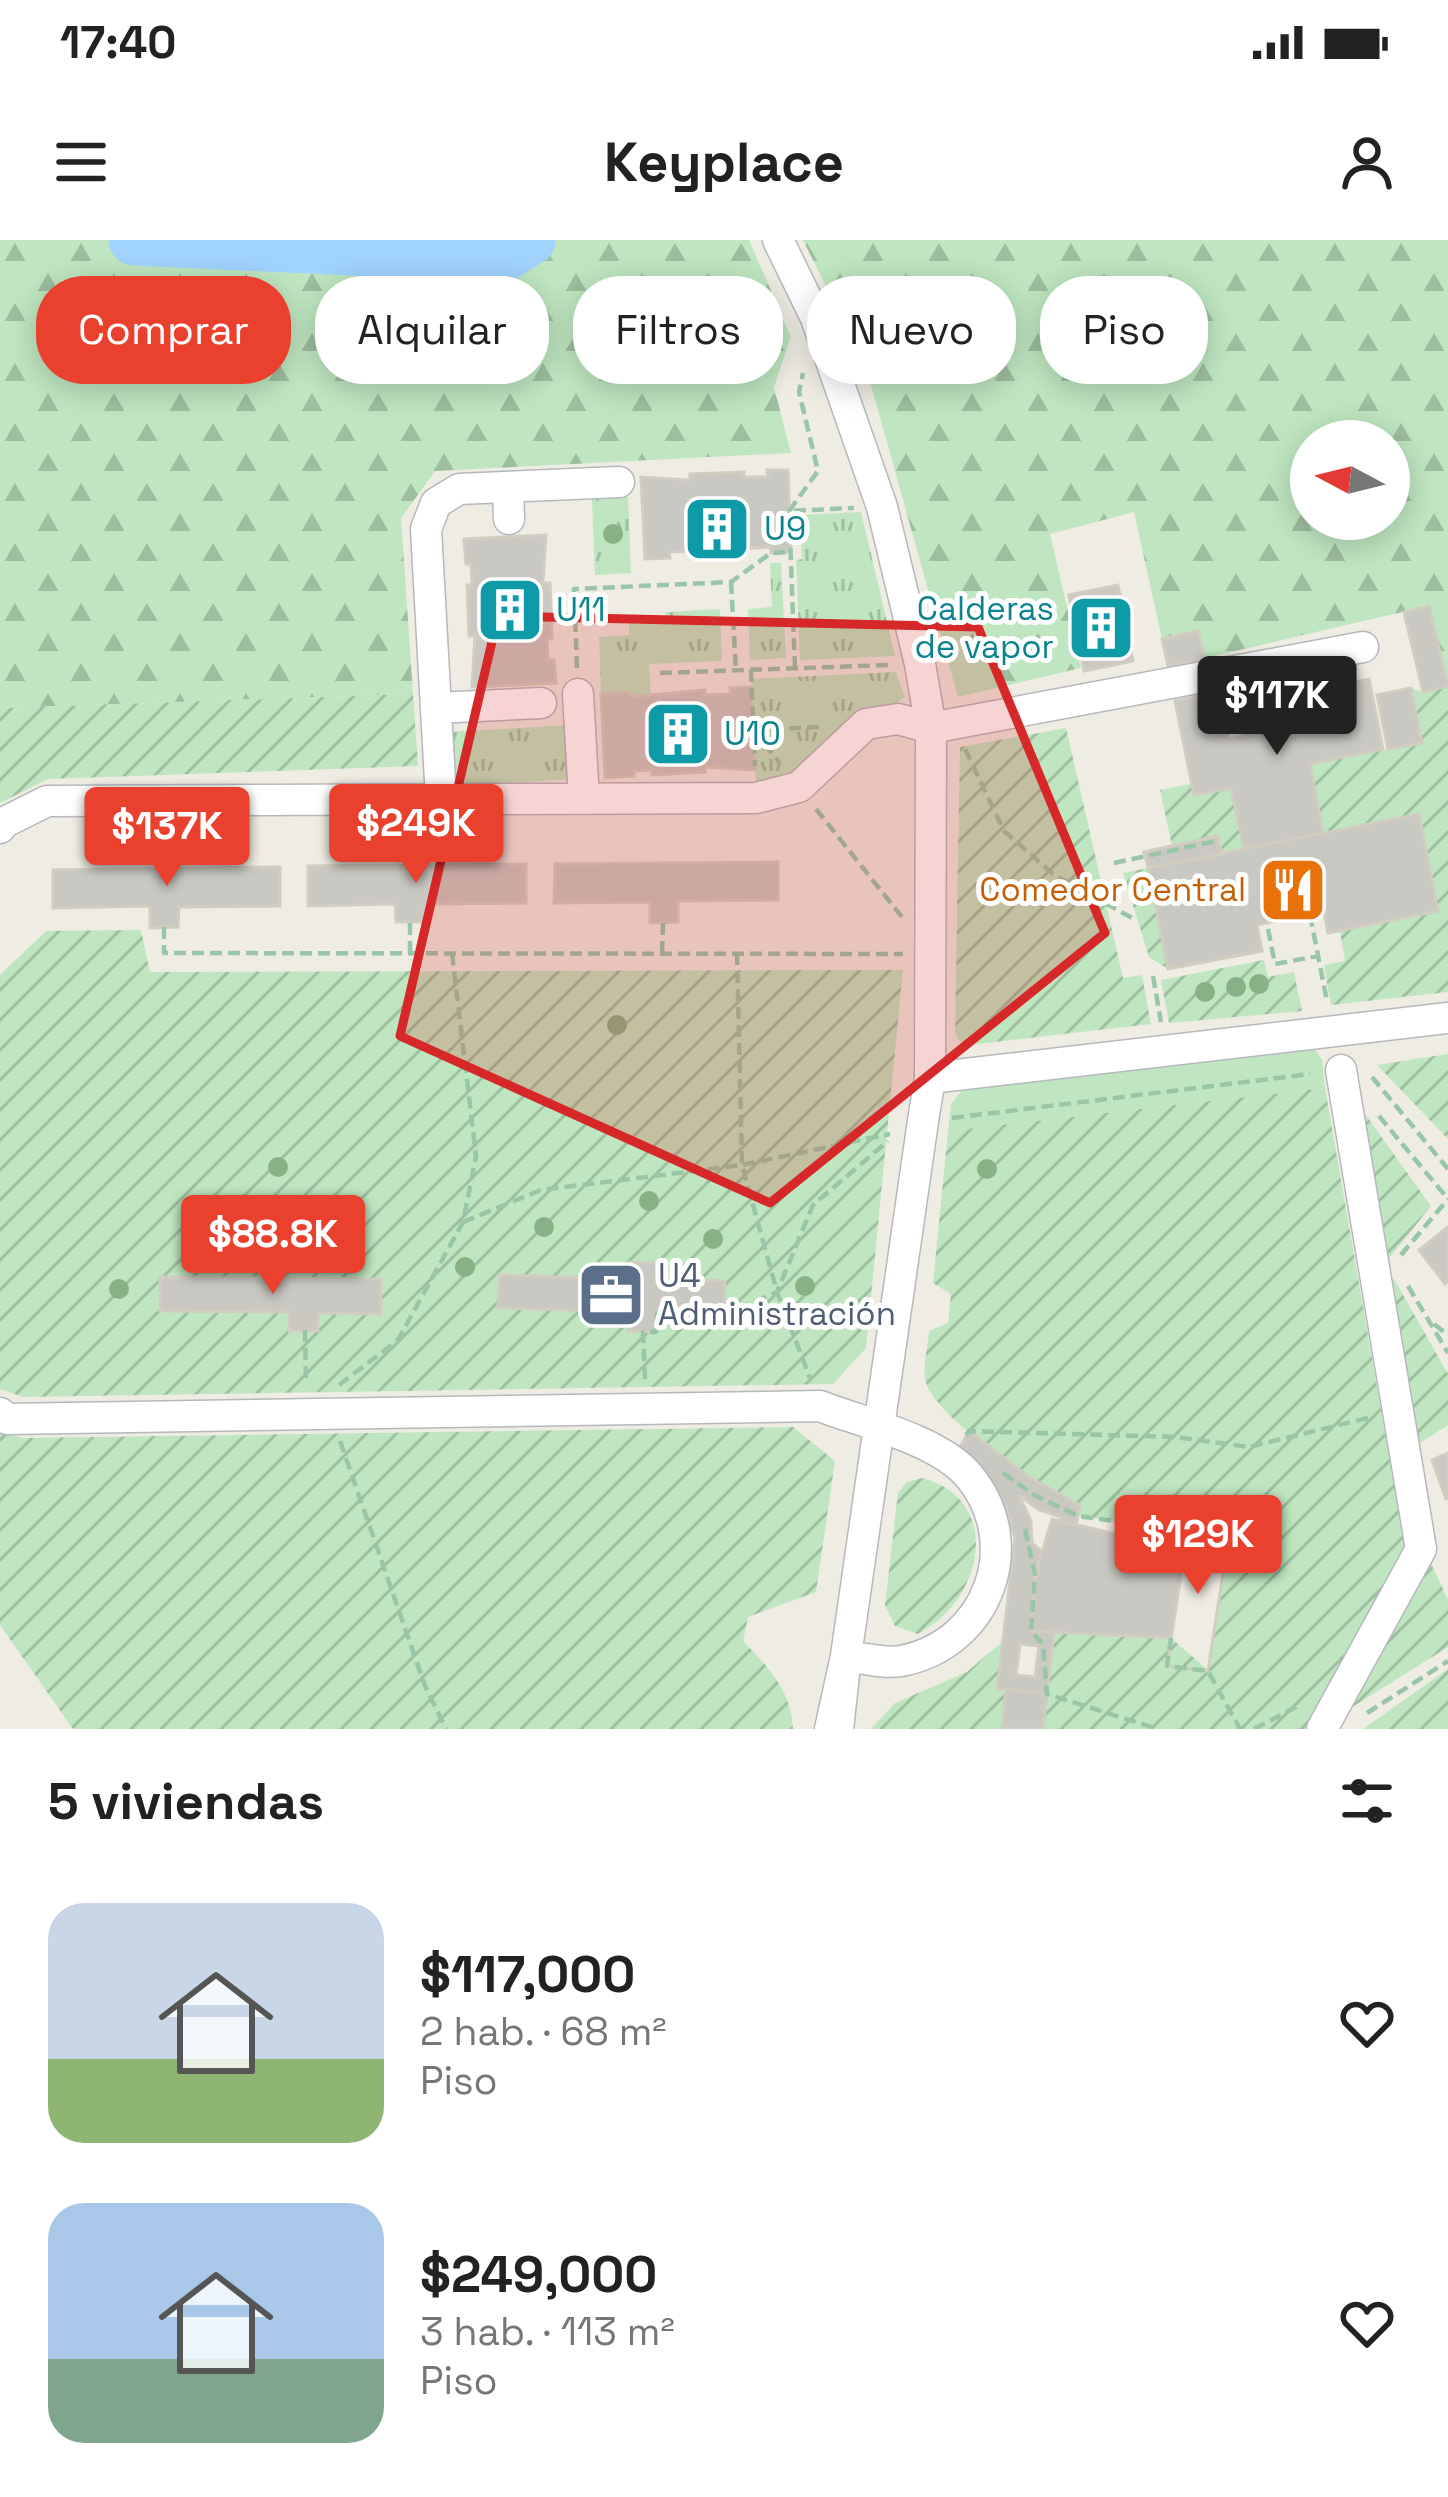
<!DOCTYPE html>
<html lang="es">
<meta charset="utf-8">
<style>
:root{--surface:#fff;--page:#f2f2f2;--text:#222;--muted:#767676;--accent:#e9412d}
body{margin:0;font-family:"Space Grotesk",sans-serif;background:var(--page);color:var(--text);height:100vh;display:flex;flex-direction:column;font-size:45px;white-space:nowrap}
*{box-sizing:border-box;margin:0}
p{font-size:39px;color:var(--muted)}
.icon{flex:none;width:66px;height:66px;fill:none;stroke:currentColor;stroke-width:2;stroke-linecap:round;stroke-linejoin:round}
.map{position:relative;height:1489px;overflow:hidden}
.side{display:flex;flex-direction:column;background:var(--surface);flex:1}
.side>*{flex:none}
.banner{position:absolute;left:36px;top:36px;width:1377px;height:108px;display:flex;gap:24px}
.needle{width:78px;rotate:277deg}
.tools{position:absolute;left:1290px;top:180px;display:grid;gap:24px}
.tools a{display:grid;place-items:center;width:120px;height:120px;border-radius:50%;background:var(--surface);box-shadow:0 6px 30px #0003;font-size:60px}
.price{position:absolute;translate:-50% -102px;padding:0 27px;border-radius:12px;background:var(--accent);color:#fff;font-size:39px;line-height:78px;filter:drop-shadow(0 3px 6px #0008)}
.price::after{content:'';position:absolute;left:50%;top:72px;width:36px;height:27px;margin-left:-18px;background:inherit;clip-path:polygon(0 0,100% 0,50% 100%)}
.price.on{background:#222;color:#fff}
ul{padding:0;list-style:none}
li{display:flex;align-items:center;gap:36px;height:300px;padding:0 48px}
li span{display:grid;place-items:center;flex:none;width:336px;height:240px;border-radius:36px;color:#555}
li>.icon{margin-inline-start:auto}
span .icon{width:144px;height:144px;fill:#fffc;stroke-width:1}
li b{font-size:51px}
h2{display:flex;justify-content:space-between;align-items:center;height:144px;padding:0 48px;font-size:51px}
.tag{padding:0 42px;border-radius:48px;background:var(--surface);box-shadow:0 6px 30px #0003;font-size:42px;line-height:108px}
.tag.on{background:var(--accent);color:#fff}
.status{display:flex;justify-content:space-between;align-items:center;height:84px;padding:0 60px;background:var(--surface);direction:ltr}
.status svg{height:33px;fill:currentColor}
header{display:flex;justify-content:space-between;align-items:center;height:156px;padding:0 48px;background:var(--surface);font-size:54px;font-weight:800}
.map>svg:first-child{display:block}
</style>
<div class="status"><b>17:40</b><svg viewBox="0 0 49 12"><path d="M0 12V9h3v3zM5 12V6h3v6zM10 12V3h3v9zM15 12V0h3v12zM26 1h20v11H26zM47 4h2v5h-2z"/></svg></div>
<header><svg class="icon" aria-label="menu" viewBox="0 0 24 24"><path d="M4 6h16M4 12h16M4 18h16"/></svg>Keyplace<svg class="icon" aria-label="person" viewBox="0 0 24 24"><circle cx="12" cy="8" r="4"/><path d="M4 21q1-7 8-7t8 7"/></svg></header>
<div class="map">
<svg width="1448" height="1489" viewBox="0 0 1448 1489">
<defs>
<pattern id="grass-tufts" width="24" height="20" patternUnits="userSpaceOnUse" patternTransform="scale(3)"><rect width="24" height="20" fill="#bfe6c0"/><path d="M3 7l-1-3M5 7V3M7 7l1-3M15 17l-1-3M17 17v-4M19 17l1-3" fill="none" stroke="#9ebea0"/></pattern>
<pattern id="forest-firs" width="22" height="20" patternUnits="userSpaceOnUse" patternTransform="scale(3)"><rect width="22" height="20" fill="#bfe6c0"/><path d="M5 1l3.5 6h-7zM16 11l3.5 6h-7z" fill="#9ebea0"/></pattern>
<pattern id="garden-furrows" width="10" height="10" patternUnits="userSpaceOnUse" patternTransform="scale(3)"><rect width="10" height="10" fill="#bfe6c0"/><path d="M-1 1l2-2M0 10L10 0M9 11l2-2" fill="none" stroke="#9ebea0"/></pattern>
</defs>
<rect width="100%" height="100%" fill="#eeece3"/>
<path fill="url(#grass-tufts)" d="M628,257L631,333L595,335L592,259Z
M861,272L895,416L800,420L796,320L802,319L800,275Z
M770,323H781L786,418L750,420L748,369L772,367Z
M720,369L722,421L649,424L651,456L601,454L599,397L629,395V382L665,381V372Z
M896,432L905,457L806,529L756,546L751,439Z
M570,485L572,539L449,547L446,492Z"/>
<path fill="url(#forest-firs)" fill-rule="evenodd" d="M0,0H134L503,16L530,0H749L791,97L774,147L791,213L435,231L401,278L413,454L0,468Z
M803,0H1448V446L1428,366L1205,418L1162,399L1134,272L1050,294L1081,428L958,457L866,127ZM1311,201H1389V279H1311Z"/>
<path fill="#bfe6c0" d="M1314,808L1322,820L1325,848L948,891L951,864L962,850Z"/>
<path fill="url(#garden-furrows)" d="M134,0H530L503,17Z
M1448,446V752L1331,765L1324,725L1345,721L1340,691L1438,670L1323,593L1310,524L1421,503L1411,448L1423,452Z
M413,454L418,526L48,539L0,563V468Z
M1066,488L1123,738L1142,735L1151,784L969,805L960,802L955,793L960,507Z
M1191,544L1195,555L1231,548L1244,609L1222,614L1218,596L1172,606L1160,550Z
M1148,628L1168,729L1149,717L1123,633Z
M141,690L150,732L903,730L866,1108L833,1144L23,1157L0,1149V735L46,691Z
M1264,720L1268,737L1294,732L1302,771L1169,783L1161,740Z
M1448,814V899L1377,825Z
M1325,848L1405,1308L1309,1489H1043L1054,1392L1171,1398L1208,1430L1233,1261L1194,1255L1185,1310L1135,1299L1142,1285L1078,1276L1079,1265C1044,1247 933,1179 925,1139C923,1125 928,1106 929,1091L948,1083L951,1054L933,1043L948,891Z
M1355,860L1431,966L1382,1027Z
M1394,1039L1448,1134V1185L1412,1208L1385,1046Z
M793,1187L835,1221L816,1352L748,1377L743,1401C769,1428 791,1450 793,1489H73L0,1385V1193L24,1198Z
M922,1238C1005,1260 983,1361 918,1394L895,1386L885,1365L898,1253L907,1242Z
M1429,1319L1448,1360V1407L1346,1471Z
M1003,1401L1006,1449L1002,1489H871L895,1463L967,1432Z
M1448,1429V1489H1363Z"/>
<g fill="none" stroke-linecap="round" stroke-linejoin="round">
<path stroke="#a1d3ff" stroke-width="51" d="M134,0L503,17L530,0"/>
</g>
<path fill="#cac8c2" stroke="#d2cdc1" stroke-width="3" fill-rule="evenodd" d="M767,230H788L791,312L771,313L770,307L741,309V314L692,316L691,311L669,312L670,318L645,319L641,237L690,240V234L744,232V237H768Z
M546,295L543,343H550L552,399H547L548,420H554L556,443L472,447L475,395L469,396L467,345H472L471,324H466L464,299Z
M1118,345L1133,421L1084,431L1069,355Z
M1429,366L1448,446L1423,452L1404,372Z
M1198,391L1205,418L1168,426L1162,399Z
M1369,439L1383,509L1310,524L1323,593L1244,609L1231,548L1194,555L1175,461L1219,452L1229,499L1301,484L1295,454Z
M751,447L755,530L705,527V532L652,535V530L634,531V536L605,538L601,454L630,452V457L705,450V455L731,454L730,448Z
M1411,448L1422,503L1388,509L1377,455Z
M1419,574L1438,671L1328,693L1324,672L1257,685L1262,711L1168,729L1148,628Z
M1218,596L1222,614L1148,628L1144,612Z
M778,622V660L678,661V682L650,683V662L554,663L555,624Z
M526,624V663L425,664V682H396L395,664L308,666V626Z
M280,627V666L179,667L178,687L150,688V666L53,668V630Z
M1448,987V1041L1445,1044L1419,1010Z
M629,1022L665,1023L664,1039L725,1041L724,1075L657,1073L656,1092H643L628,1091V1072L498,1068L499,1035L629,1039Z
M160,1037L381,1039V1074L318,1073V1091H289V1072L160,1071Z
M969,1191L1029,1237L1080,1265L1076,1285L1060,1281L1061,1277L1039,1270L1019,1255L1031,1281L1032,1303L1040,1310L1031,1391L1054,1392L1047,1454L997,1449L1015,1299L1006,1265L960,1207ZM1020,1404L1039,1406L1035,1437L1016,1435Z
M1448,1213V1258L1446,1259L1432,1220Z
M1052,1279L1185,1310L1189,1283L1230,1288L1208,1431L1167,1426L1171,1398L1031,1391L1035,1335Z
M1189,1283L1230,1288L1208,1431L1167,1426Z
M1006,1449L1047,1454L1043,1489H1002Z"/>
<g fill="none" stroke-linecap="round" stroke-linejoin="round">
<defs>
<path id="minor" d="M508,247L509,279
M578,454L584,559
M436,468L541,463
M441,559L426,289L436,263L459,249L619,242
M0,588L3,583L47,561L756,558L799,547L866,484L898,479L931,488L1363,407
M930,838L1448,778
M0,1173L7,1179L820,1166C864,1183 939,1200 969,1236C1026,1305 987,1405 901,1421C884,1424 863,1418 846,1416L923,881L930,838L931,488L920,424L882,267L816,78L778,0
M830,1489L846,1416L838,1489
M1322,1489L1421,1309L1341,830"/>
</defs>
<use href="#minor" stroke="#b5b8bd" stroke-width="33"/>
<path stroke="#98c6a6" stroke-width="4.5" stroke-dasharray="12 6" stroke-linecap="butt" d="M789,271L818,231L799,152L803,133
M731,342L736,431
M577,428L574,349L731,342L771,313L791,312
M795,428L789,271L854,268
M751,430L755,526
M660,433L890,425
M753,490L779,522
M753,490L820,487
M965,509L1004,591L1053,634L1132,678
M816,569L902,677
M1114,623L1216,601
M1310,675L1327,761
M164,687V713L903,714
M1268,689L1275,724L1318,716
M410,713V682
M662,713L663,683
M737,713L742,925L777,1052L810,1138
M1153,736L1161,782
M1372,837L1448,929
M1379,876L1448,959
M952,878L1310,834
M463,982L541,950L742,925L890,894
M1401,1015L1448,959
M1408,1046L1448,1113
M1434,1084L1448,1095
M305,1090L306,1144
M645,1139L643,1092H656L657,1073L724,1075L777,1052L813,965L888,901
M339,1145L398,1100L463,982L476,916L452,713
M966,1195L969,1191L1175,1197L1249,1207L1368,1178
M340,1201L425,1446L446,1489
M1003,1233L1034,1255L1078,1276L1143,1285L1192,1267
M1025,1289L1035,1335L1031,1391L1043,1404L1047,1454L1158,1489
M1171,1398L1167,1426L1208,1431L1240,1489
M1367,1473L1448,1421
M1254,1489L1302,1464"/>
<use href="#minor" stroke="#fff" stroke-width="30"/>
</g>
<g fill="#88b286">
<circle cx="613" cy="294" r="10"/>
<circle cx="1259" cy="744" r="10"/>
<circle cx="1236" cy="747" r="10"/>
<circle cx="1205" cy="752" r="10"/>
<circle cx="617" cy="785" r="10"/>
<circle cx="278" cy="927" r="10"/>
<circle cx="987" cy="929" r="10"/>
<circle cx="649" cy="961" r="10"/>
<circle cx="544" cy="987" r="10"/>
<circle cx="232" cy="999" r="10"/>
<circle cx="713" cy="999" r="10"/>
<circle cx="465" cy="1027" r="10"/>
<circle cx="805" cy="1046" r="10"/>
<circle cx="119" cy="1049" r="10"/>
</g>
<path fill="#d62828" fill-opacity="0.2" stroke="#d62828" stroke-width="9" stroke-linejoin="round" d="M498,376L978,387L1105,693L770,963L400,796Z"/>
<defs>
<symbol id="building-square" viewBox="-11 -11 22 22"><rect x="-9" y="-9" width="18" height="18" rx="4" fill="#0f9aa8" stroke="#fff"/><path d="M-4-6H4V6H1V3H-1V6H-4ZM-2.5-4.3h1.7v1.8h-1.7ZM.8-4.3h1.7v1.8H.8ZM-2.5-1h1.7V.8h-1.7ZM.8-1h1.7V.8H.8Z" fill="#fff"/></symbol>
<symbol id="restaurant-square" viewBox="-11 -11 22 22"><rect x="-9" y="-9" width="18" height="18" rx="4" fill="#e8710a" stroke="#fff"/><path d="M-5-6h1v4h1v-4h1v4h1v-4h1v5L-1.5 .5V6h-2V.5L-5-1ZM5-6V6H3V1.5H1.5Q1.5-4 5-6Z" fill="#fff"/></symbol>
<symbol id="office-square" viewBox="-11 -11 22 22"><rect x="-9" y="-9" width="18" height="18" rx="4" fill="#5c6f8a" stroke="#fff"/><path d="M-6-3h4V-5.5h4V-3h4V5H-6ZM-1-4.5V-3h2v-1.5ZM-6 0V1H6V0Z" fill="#fff"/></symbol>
</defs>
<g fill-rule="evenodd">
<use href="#building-square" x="679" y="251" width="76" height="76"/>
<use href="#building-square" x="472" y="332" width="76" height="76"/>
<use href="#building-square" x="1063" y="350" width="76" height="76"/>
<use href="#building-square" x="640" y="456" width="76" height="76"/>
<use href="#restaurant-square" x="1255" y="612" width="76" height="76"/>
<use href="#office-square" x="573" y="1017" width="76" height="76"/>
</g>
<g text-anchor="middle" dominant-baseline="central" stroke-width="10" stroke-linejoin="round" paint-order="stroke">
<g font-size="33" fill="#0d838f" stroke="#fff" text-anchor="start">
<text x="764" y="289">U9</text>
<text x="1054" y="369" text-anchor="end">Calderas<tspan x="1054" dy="38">de vapor</tspan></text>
<text x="556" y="370">U11</text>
<text x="724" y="494">U10</text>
</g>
<g font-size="33" fill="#c56008" stroke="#fff" text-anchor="end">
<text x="1246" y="650">Comedor Central</text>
</g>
<g font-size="33" fill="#4e5e75" stroke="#fff" text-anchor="start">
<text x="658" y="1036">U4<tspan x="658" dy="38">Administración</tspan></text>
</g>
</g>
</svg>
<div class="tools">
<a><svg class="needle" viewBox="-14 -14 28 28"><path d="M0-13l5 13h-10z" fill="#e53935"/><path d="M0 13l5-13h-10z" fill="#767676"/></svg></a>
</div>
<b class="price on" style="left:1277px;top:518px">$117K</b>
<b class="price" style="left:416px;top:646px">$249K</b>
<b class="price" style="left:167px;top:649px">$137K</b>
<b class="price" style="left:273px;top:1057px">$88.8K</b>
<b class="price" style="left:1198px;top:1357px">$129K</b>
<div class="banner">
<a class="tag on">Comprar</a>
<a class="tag">Alquilar</a>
<a class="tag">Filtros</a>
<a class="tag">Nuevo</a>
<a class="tag">Piso</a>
</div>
</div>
<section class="side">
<h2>5 viviendas<svg class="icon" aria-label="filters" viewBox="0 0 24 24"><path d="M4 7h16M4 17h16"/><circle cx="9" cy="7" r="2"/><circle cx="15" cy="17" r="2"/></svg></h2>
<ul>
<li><span style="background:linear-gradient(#c9d6e8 65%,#8fb573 0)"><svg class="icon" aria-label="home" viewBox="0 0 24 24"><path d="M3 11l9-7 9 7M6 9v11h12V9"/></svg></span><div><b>$117,000</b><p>2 hab. · 68 m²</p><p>Piso</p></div><svg class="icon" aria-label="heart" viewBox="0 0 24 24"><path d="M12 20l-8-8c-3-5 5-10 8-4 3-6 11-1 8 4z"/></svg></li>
<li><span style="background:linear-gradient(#a9c7e8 65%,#7fa58c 0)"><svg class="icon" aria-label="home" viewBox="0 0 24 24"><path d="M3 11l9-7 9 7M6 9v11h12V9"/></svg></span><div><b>$249,000</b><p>3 hab. · 113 m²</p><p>Piso</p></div><svg class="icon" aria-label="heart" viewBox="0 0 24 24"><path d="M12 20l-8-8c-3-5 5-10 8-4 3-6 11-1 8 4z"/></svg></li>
</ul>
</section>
